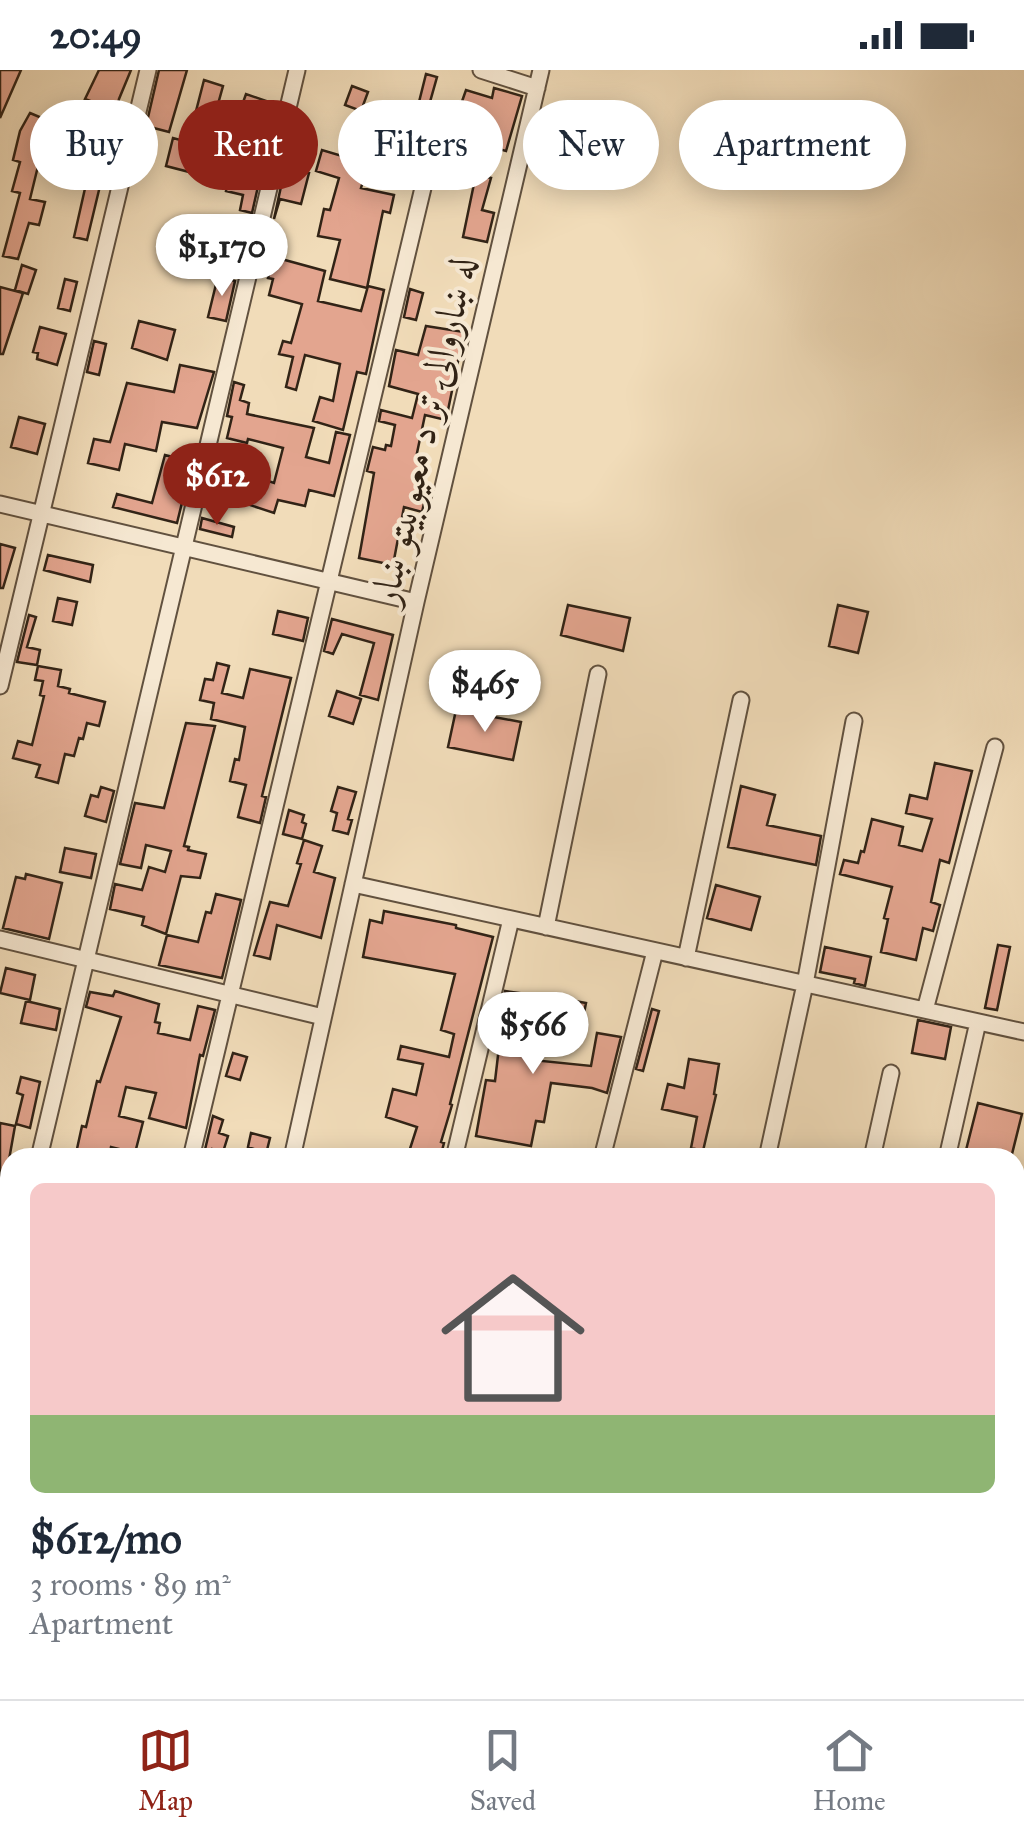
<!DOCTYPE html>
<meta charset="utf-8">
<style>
:root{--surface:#fff;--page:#f2f2f3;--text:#1f2937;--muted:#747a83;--line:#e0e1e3;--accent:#8f2418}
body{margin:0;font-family:"IM FELL Great Primer",Amiri,serif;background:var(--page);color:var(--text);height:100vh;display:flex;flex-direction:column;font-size:38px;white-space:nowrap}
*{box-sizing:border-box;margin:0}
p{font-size:32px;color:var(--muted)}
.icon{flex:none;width:55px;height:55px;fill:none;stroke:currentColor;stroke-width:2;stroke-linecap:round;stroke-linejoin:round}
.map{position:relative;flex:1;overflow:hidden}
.panel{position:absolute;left:0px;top:1078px;width:1025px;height:552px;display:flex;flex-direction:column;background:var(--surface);border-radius:30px 30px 0 0;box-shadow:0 5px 25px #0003}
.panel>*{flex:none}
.banner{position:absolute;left:30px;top:30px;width:965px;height:90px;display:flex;gap:20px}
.price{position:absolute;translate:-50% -85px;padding:0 22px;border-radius:35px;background:#fff;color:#222;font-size:32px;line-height:65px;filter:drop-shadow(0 2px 5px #0008)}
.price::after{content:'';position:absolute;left:50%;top:60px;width:30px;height:22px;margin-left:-15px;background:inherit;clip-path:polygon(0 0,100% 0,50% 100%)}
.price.current{background:var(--accent);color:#fff}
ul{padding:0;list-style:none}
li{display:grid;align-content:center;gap:20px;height:530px;padding:0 30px}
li+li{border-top:2px solid var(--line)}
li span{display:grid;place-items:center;height:310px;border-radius:15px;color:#555}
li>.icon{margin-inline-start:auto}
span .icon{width:180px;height:180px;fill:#fffc;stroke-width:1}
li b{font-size:42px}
.chip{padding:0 35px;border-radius:45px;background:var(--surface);box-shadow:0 5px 25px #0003;font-size:35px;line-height:90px}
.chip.current{background:var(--accent);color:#fff}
.status{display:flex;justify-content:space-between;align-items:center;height:70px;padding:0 50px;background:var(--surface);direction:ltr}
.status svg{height:28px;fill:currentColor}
.dock{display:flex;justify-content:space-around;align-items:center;height:140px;border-top:2px solid var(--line);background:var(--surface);font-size:28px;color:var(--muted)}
.dock a{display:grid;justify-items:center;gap:5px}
.dock .current{color:var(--accent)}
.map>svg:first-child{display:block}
</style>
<div class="status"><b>20:49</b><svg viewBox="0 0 49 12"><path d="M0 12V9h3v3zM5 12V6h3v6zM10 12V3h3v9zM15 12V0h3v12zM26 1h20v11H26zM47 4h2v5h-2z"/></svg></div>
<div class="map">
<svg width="1024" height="1629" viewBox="0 0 1024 1629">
<rect width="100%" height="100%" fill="#f1dcb9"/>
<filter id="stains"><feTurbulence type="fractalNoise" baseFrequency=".002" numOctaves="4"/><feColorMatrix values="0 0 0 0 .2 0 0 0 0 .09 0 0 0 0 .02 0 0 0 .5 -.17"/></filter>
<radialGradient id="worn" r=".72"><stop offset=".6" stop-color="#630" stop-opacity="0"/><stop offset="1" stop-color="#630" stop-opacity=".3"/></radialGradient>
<path fill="#e3a58f" stroke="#312316" stroke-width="2.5" d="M0,0H21L0,48Z
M99,0H131L119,29L109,73L85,67L93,32L85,29Z
M159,0H187L169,62L146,56Z
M426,4L437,7L430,32L433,33L429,48L422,49L418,66L399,62L405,37L417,40Z
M204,10L223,16L215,45L236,52L246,24L275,34L268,53L252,47L239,88L263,94L252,143L240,140L243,125L226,121L228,112L166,96L173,68L188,72Z
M352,16L368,22L361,41L345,35Z
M494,18L522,26L506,81L484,75L491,50L487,46L460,37L466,20L492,28Z
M30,43L49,51L30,129L45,132L39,155L29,153L18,189L3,186L20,123L12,121L20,92L13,90L20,61Z
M469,70L489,78L482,97L461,89Z
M356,78L372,82L361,118L394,125L390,143L383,141L367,218L330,209L340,170L318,166L324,139L330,140L339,108L316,101L322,80L352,89Z
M91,92L105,95L87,170L74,167Z
M285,98L309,103L301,134L280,129L274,149Z
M476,104L491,108L482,140L494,143L487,172L463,167Z
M274,187L325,201L318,231L361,241L368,216L384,220L366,304L357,302L343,360L313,351L320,327L333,331L340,294L305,285L296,320L286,317L293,287L279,284L283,271L291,273L302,234L269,225L273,209L268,208Z
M22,195L36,200L28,224L15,220Z
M218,206L235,211L226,251L208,247Z
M65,209L77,212L70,241L58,238Z
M0,217L23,223L3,284H0Z
M410,219L423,223L416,250L404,247Z
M139,251L175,260L167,290L132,278Z
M426,256L464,262L446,350L425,345L417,383L423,385L416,413L428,416L422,442L404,437L393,495L359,488L374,403L367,401L373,377L385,380L386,375L391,376L395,355L379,351L381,340L412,348L418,324L389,316L396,280L418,285Z
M40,257L66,264L57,295L37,289L38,283L33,282Z
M94,271L106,274L99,305L87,302Z
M180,295L214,302L197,358L162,352L156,381L125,374L119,400L88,393L94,369L110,372L127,313L174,322Z
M234,312L244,315L240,330L249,333L247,344L314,358L306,387L329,393L336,362L350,365L334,426L309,420L305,436L278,430L274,443L247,434L256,407L274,413L283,378L248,369L247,373L227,368L232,347L227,346Z
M19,347L45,354L37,384L11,377Z
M165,385L192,392L177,453L113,437L117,424L152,433Z
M202,448L234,457L232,467L200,459Z
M0,474L15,478L3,518H0Z
M48,485L93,495L90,512L44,500Z
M58,528L77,532L72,555L53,551Z
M568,535L630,548L623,581L561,565Z
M838,535L868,542L858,583L829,576Z
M278,541L308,548L303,571L273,564Z
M29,545L36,547L27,577L40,580L37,595L17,592Z
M332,549L393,565L378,630L360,625L374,573L342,564L333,584L324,581Z
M217,593L229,596L222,623L243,628L250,599L291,608L262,726L266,727L260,753L238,747L246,715L230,711L235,689L239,690L245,657L211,649L214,633L200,630L205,609L213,610Z
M38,596L61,600L58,616L70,619L69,623L105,632L99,656L87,653L83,669L79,668L74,686L65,684L58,713L36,707L40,695L13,688L18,671L32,675L44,626L40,625L43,611L35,610Z
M337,621L361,629L353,654L329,646Z
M456,640L521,652L513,690L448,677Z
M186,653L215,656L184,776L189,777L188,780L206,784L200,808L181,806L166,864L142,855L144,847L110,839L115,814L142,820L149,797L165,802L171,781L146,775L141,798L120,794L135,733L164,738Z
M935,693L972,701L949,793L940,790L931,832L940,835L933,861L923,858L916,890L881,882L888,849L884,848L892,817L840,804L844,790L858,793L861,781L864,782L872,749L903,757L899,775L922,781L932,749L906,743L910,725L927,729Z
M741,716L775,725L767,755L821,766L816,795L728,777Z
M101,717L114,721L106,752L85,746L91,725L98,727Z
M338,717L356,722L348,749L352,750L348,764L333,760L337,743L331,741Z
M289,740L304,745L302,752L306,754L302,769L283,764Z
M304,770L322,776L314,802L335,808L321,868L277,855L270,889L254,885L270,832L288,836L301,794L297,793Z
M65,778L96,784L91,808L60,802Z
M26,804L62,813L49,869L3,858L16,807L25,809Z
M716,815L760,827L751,860L707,848Z
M216,824L241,830L222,908L159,895L167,865L198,872L206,842L211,843Z
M384,841L456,855V858L493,867L450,1034L452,1035L441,1072L444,1073L440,1088H407L417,1057L386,1047L393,1019L416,1025L423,994L398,989L401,976L449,987L454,964L441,960L455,904L363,887L370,850L382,853Z
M998,875L1010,877L997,940L985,938Z
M825,877L871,887L865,916L854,913L855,909L820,902Z
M6,898L35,905L30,930L0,923Z
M115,921L159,934L155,952L160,953L158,963L190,970L198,936L215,940L203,986L200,985L186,1058L149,1048L156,1023L126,1017L119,1046L143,1052L135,1083L111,1077L109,1088H75L82,1056L86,1057L97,1011L100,1012L121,947L86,937L90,922L113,926Z
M505,921L527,924L523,955L529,956L528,964L536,965L532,990L591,996L597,963L621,967L607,1023L592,1018L551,1013L544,1052L536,1051L531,1076L476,1066L486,1010L495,1011L499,977L496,976Z
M564,929L586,933L583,948L574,947L571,962L559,960Z
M26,931L60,939L56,960L21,953Z
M652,939L659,941L643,1001L636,999Z
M918,950L951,957L945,989L912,983Z
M233,983L247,987L240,1010L226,1006Z
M689,989L719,994L714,1024L716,1025L703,1081L691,1078L697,1047L662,1039L668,1014L684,1018Z
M21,1007L40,1012L30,1058L16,1054L23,1025L17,1023Z
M978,1033L1022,1044L1011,1088H964Z
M213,1046L223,1050L219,1063L228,1066L223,1082L212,1079L209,1088H203Z
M0,1053L15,1056L4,1118L0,1117Z
M251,1063L270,1068L265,1088H252L254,1079L248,1077Z"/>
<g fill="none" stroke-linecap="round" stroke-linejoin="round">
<defs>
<path id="minor" d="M481,0L537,18
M0,434L416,532
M0,616L148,0
M353,814L1024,962
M546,857L598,604
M0,869L323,947
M686,888L741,630
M925,940L995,677
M39,1088L297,0
M191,1088L433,76
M292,1088L416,532L541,0
M454,1088L511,849
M602,1088L655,881
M767,1088L805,914L854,651
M872,1088L891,1003
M947,1088L978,952
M0,1252L10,1211
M0,1324L10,1326
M1015,1373L1024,1335
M1015,1548L1024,1549
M62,1629L64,1620
M164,1629L167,1620
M321,1629L324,1620
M487,1629L489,1620
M647,1629L649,1620
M820,1629L823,1620"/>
</defs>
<use href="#minor" stroke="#61513f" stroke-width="19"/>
<use href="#minor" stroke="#f6e8d2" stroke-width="15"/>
</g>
<g text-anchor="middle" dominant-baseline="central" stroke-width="8" stroke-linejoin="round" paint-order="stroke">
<g font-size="40" fill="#312316" stroke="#f6e8d2">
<text transform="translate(423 361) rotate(-77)">له ښاروالۍ تر د معیوبیتو ښار</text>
</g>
</g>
<rect width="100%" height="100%" filter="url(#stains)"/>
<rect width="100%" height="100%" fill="url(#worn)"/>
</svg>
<b class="price" style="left:222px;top:229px">$1,170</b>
<b class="price current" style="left:217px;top:458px">$612</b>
<b class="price" style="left:485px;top:665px">$465</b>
<b class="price" style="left:533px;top:1007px">$566</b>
<div class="banner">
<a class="chip">Buy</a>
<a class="chip current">Rent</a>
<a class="chip">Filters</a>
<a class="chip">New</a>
<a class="chip">Apartment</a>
</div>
<section class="panel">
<ul>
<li><span style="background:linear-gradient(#f6c9c9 75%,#8fb573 0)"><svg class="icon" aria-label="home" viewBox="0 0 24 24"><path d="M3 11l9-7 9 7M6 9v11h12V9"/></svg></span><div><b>$612/mo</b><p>3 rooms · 89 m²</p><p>Apartment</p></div></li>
</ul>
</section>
</div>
<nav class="dock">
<a class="current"><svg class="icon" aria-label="map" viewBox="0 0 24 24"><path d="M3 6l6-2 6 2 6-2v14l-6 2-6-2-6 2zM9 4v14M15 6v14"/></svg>Map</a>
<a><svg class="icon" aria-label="saved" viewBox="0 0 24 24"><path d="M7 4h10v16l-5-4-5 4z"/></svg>Saved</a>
<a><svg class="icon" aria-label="home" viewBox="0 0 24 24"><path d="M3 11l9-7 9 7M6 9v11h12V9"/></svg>Home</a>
</nav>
